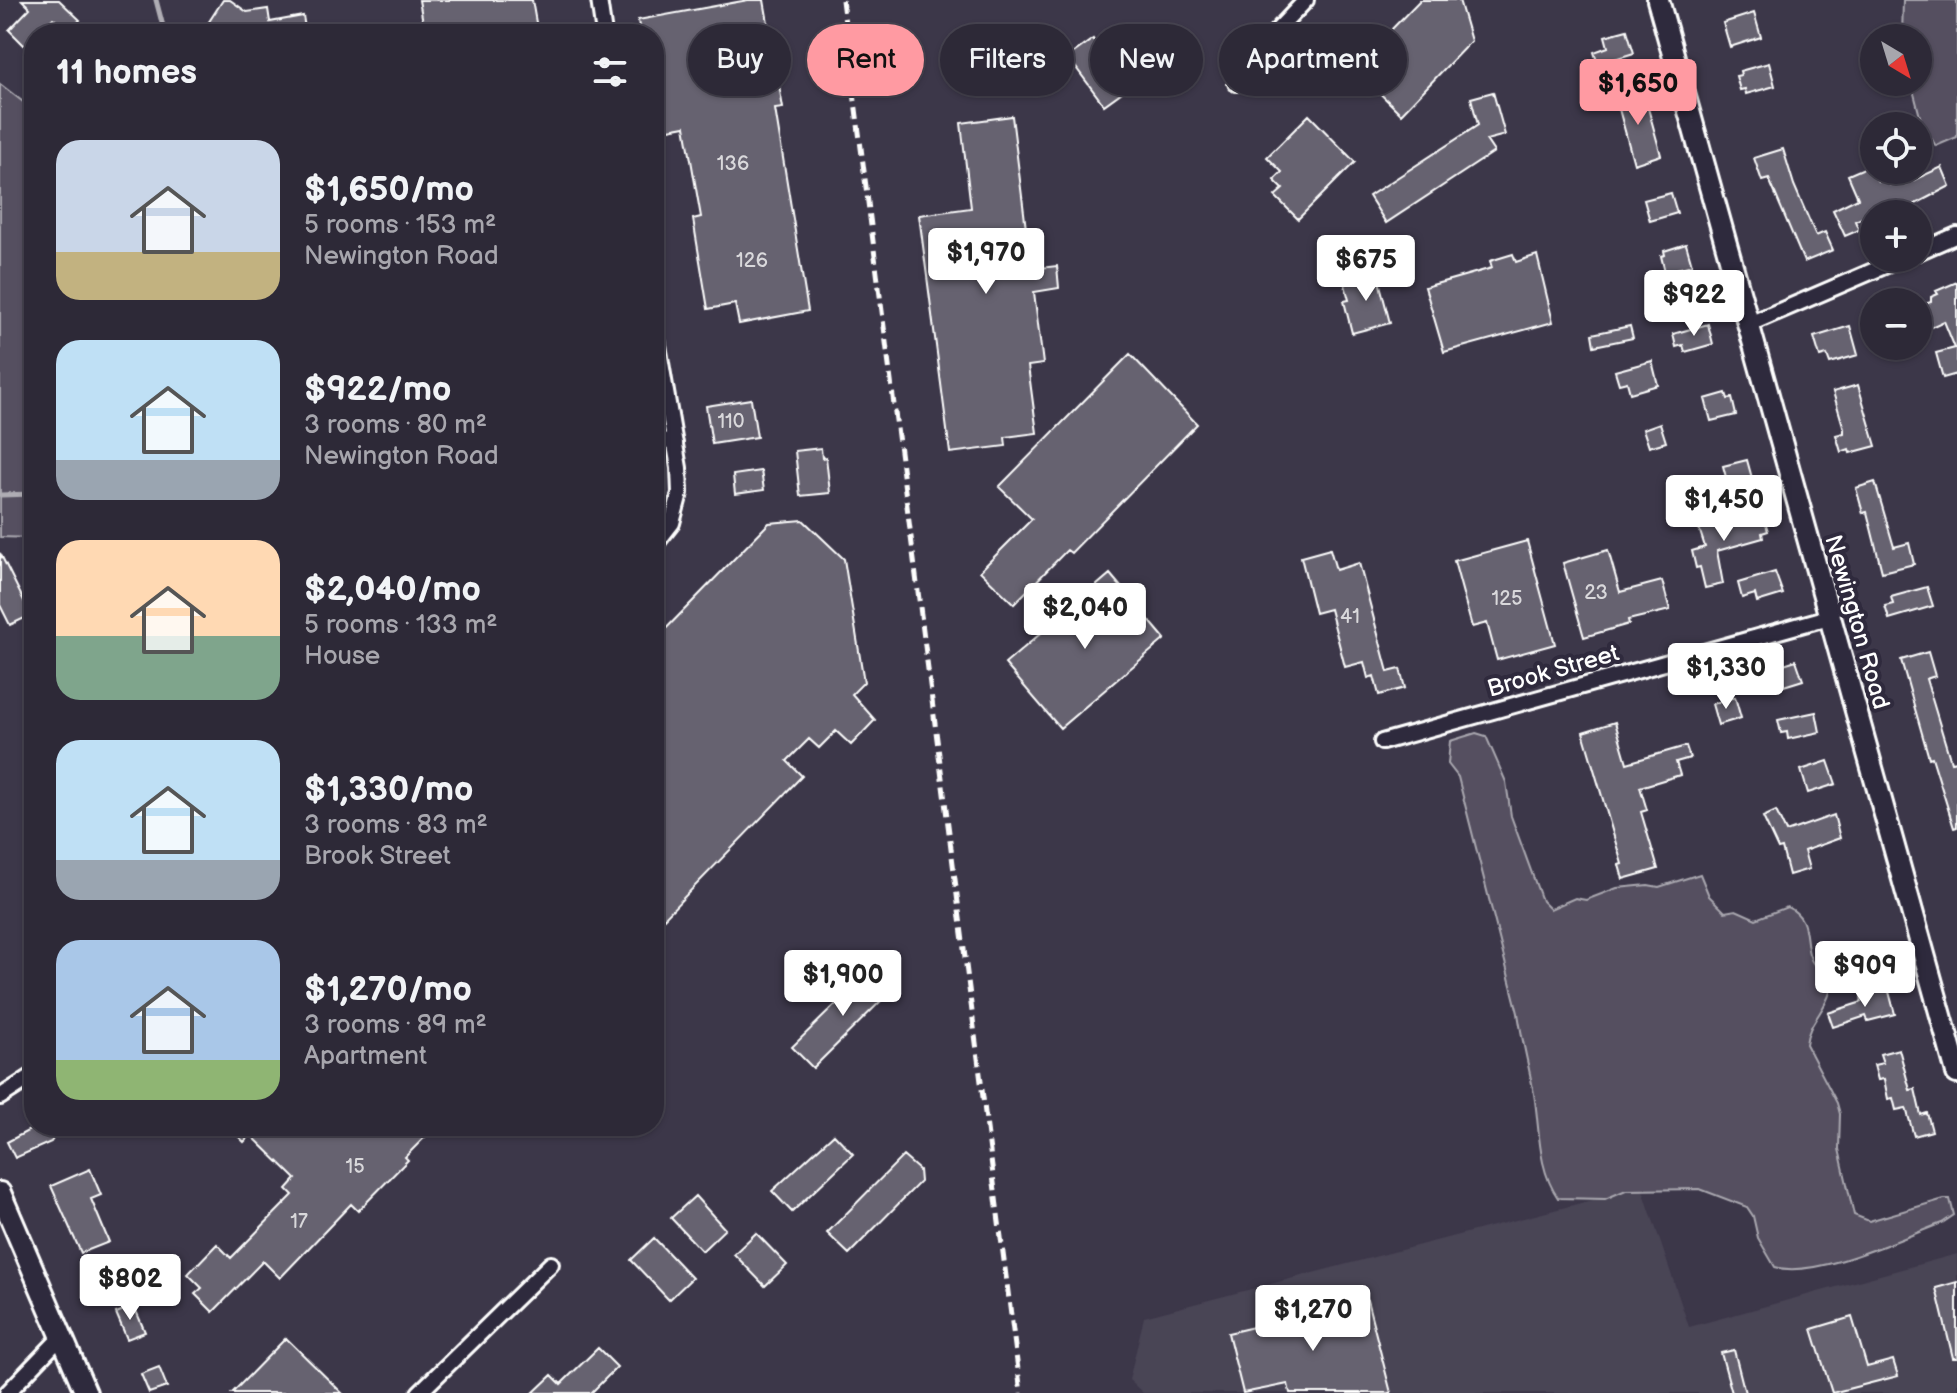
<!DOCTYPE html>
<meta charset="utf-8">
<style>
:root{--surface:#2d2937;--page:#35313f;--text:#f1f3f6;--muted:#a7a6ad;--line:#484552;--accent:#ff9aa2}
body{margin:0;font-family:"Balsamiq Sans",sans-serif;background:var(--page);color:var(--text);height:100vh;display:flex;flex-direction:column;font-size:30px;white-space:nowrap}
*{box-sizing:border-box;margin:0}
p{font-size:26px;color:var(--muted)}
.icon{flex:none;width:44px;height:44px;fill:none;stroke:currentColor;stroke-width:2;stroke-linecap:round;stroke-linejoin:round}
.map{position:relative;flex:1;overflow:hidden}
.side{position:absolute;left:24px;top:24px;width:640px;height:1112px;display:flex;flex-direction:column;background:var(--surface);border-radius:32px;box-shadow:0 2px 6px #0004,0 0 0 2px var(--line)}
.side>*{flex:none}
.hud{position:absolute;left:688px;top:24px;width:760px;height:72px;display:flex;gap:16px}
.needle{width:52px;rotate:142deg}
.controls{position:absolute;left:1860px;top:24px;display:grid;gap:16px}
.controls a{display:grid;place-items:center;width:72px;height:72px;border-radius:50%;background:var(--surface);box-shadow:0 2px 6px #0004,0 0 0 2px var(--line);font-size:40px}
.price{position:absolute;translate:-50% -68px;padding:0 18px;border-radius:8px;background:#fff;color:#222;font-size:26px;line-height:52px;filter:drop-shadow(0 2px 4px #0008)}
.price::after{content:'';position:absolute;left:50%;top:48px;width:24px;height:18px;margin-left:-12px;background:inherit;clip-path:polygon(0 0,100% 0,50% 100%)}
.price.active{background:var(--accent);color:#111}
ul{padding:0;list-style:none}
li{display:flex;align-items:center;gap:24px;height:200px;padding:0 32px}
li span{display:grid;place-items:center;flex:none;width:224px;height:160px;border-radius:24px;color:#555}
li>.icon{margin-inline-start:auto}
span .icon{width:96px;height:96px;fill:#fffc;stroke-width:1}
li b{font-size:34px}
h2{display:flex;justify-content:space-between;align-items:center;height:96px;padding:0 32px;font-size:34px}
.pill{padding:0 28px;border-radius:36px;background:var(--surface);box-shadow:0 2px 6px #0004,0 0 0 2px var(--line);font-size:28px;line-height:72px}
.pill.active{background:var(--accent);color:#111}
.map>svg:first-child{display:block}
</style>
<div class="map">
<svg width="1957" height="1393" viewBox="0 0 1957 1393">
<rect width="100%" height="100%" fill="#3c3749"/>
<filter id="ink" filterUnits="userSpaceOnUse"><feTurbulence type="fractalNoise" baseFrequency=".0125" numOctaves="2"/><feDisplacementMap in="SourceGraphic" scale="16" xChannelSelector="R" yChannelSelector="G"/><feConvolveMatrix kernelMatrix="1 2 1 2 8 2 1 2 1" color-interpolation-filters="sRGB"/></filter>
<g filter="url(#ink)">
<path fill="#494455" d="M1642,1187L1689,1327L1957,1254V1393H1143L1129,1380L1144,1317Z"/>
<path fill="#555060" stroke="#aaa8b0" stroke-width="2" d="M1903,0H1957V137L1936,146L1922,124L1911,82H1918V38H1902Z
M0,84L27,105L34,115V538L0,537Z
M1476,733L1486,736L1506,782L1511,816L1542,901L1550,909L1575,898L1586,900L1617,888L1648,885L1659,887L1700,874L1709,896L1725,912L1736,910L1756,919L1787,907C1815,919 1800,947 1815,966C1822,975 1833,980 1830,992C1825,1011 1808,1023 1806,1044L1837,1103L1840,1114L1839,1149L1854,1215L1869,1221L1944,1199H1950L1954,1215L1942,1223C1902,1238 1815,1279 1775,1267L1758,1238L1753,1216L1747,1207L1700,1189L1626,1190L1605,1199L1558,1198C1537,1168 1540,1129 1534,1094C1529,1067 1522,1041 1518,1013L1458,777L1448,764L1450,741Z"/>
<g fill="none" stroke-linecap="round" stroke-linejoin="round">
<path stroke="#afadb4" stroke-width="5" d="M156,0L165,34
M0,495L34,494"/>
</g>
<path fill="#666270" stroke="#fff" stroke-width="2" d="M22,0H59L80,20L69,31L53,18L25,46L9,30L30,8Z
M223,0H230L247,12L268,9L270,22L303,16L306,34H201Z
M419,0H532L538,34H425Z
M748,0H764L783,108L775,109L808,311L739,324L735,304L708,309L693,219L701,217L685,126L658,131L654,111V34H640L638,20Z
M1420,0H1459L1471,41L1401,114L1354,68Z
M1754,13L1761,37L1730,47L1723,23Z
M1627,30L1634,53L1598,64L1594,52L1608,47L1605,36Z
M1093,39L1129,87L1104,105L1068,57Z
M1769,63L1775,86L1746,94L1745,89L1740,90L1736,76L1741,75L1740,71Z
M1643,90L1661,155L1634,164L1616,98Z
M1493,92L1505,135L1486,140L1494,152L1386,223L1369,196L1478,125L1471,98Z
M1309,115L1355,162L1298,219L1275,196L1283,189L1274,180L1282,172L1267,157Z
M1012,116L1031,269L1057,266L1059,288L1034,292L1043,364L1028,366L1037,433L1005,437L1006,446L950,453L919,215L971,208L961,123Z
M1783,149L1794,185L1816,236L1825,232L1833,250L1804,262L1769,179L1762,181L1754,158Z
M1871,165L1878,182L1886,178L1890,185L1902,178L1905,184L1942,167L1950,186L1902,211L1898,202L1855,221L1859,230L1845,236L1833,210L1858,198L1848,175Z
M1671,193L1677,213L1650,221L1644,200Z
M1686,244L1692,265L1665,272L1661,256L1665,255L1664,251Z
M1513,254L1516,262L1537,255L1553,322L1444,352L1425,287L1492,268L1490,261Z
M1377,273L1390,323L1352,333L1344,301L1349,300L1344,281Z
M1957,282V374L1943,378L1936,353L1955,348L1944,321L1918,333V306L1931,302V297L1938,294L1936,291Z
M1708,324L1713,344L1685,352L1683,345L1676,347L1673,334Z
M1630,326L1633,338L1594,346L1592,334Z
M1850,326L1858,355L1830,363L1827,355L1820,357L1814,337Z
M1130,354L1197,424L1071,553L1067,550L1014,604L980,571L1032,519L999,487Z
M1652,361L1658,385L1630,393L1627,382L1619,384L1615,371Z
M1858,385L1876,446L1850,453L1849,449L1841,452L1836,435L1844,433V429L1833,392Z
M1726,393L1728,399L1732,398L1736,415L1711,421L1705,399Z
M751,399L757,437L712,444L706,406Z
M1660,423L1666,442L1649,447L1643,429Z
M821,448L822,458L826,457L830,493L800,496L795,451Z
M1747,460L1755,489L1731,496L1723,466Z
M761,471L764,490L735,494L733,475Z
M1875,482L1894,547L1909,543L1914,564L1882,572L1867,512L1863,513L1856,488Z
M1745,512L1747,519L1764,518L1768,531L1762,533L1763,538L1717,551L1723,584L1705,588L1700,567L1696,568L1692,551L1705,547L1698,525Z
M803,520L844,559L864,682L852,694L875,720L851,745L836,731L819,748L809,739L787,761L802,776L664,918L662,915L654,924V641L769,523Z
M1527,541L1555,644L1497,660L1487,623L1472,627L1454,561Z
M1330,549L1336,570L1359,563L1388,672L1400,669L1405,688L1379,695L1374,676L1368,678L1364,662L1345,667L1330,609L1315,613L1301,557Z
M1608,550L1620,592L1662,581L1670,610L1628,620L1629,624L1584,637L1563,563Z
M0,553L31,615L10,625L0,605Z
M1775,572L1783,594L1757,602L1755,594L1742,598L1738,583Z
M1110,574L1165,639L1060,728L1005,664Z
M1927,587L1933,606L1889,619L1885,606L1893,604L1891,597Z
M1928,652L1935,676L1926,679L1951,762L1957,761V827L1954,828L1932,757L1929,758L1901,660Z
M1796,660L1803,680L1774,689L1768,669Z
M1735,697L1741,718L1718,725L1712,704Z
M1816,712L1820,732L1788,739L1787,732L1781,733L1778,720Z
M1615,722L1627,763L1686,746L1690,758L1676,762L1680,775L1640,787L1647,810L1641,812L1658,869L1623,879L1619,865L1622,864L1583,732Z
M1828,761L1836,784L1808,793L1801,770Z
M1776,811L1786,832L1834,815L1840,838L1804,851L1809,869L1789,875L1782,848L1778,849L1763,817Z
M873,968L893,989L813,1068L792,1047Z
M1888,988L1895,1014L1868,1021L1866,1016L1833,1027L1828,1013L1862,1002L1861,996Z
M1899,1049L1910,1090L1915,1089L1921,1115L1927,1113L1932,1131L1914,1136L1906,1108L1896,1110L1893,1098L1888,1099L1884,1079L1878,1080L1874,1065L1883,1063L1880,1054Z
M37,1126H48L54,1137L51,1142L15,1158L7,1142Z
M228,1126H436L405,1157L408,1160L358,1211L351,1204L280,1278L263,1261L213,1312L195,1294L202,1288L188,1274L217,1244L231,1258L293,1195L287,1189L296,1179L251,1135L244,1142Z
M834,1134L853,1154L792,1212L772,1191Z
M903,1156L919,1170L920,1182L849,1254L827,1233Z
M90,1169L101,1195L91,1199L109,1242L81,1253L51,1186Z
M695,1196L725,1229L702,1251L671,1218Z
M756,1233L787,1265L765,1286L734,1254Z
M654,1238L692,1278L669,1300L631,1260Z
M1957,1282V1358H1953L1936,1288Z
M1367,1300L1391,1393H1290L1288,1384L1243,1393L1228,1333Z
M134,1306L145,1332L127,1339L116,1313Z
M1852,1317L1867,1367L1893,1360L1898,1376L1832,1393L1812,1329Z
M286,1338L342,1393H232Z
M598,1348L617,1367L591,1393H533L552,1375L561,1384Z
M1734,1350L1745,1393H1732L1721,1353Z
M159,1367L167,1387L149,1393L141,1374Z"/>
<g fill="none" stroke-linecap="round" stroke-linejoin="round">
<defs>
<path id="street" d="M599,0L604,34
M1236,83L1270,38L1306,0
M1918,252L1957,235
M654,322L679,468L680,493L672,523L654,546
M1747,325L1903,258
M654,438L675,443
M1382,742L1829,617
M0,1097L34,1075
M7,1393L61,1337
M419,1393L551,1264"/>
<path id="secondary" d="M1658,0L1957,1073
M0,1193L86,1393"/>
</defs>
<use href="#street" stroke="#fff" stroke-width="20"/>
<use href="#secondary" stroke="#fff" stroke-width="26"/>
<use href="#street" stroke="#2f2a3d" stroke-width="14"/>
<use href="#secondary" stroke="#2f2a3d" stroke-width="20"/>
<path stroke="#fff" stroke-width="5" stroke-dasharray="12 6" stroke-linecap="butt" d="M842,0L1021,1393"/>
</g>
</g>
<g text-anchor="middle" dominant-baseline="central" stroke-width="8" stroke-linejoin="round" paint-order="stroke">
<g font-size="20" fill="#d9d8db">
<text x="733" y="164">136</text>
<text x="752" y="261">126</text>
<text x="731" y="422">110</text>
<text x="1596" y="593">23</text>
<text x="1507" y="599">125</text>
<text x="1350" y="617">41</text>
<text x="355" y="1167">15</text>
<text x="299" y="1222">17</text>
</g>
<g font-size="24" fill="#fff" stroke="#2f2a3d">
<text transform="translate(1857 622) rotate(74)">Newington Road</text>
<text transform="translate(1553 671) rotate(-16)">Brook Street</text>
</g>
</g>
</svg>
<div class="controls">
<a><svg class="needle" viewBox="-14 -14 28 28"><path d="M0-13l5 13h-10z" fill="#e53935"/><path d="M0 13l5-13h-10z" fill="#a7a6ad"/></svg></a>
<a><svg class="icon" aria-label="locate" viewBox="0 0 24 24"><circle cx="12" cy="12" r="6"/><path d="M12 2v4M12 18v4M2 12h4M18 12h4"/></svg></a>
<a>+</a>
<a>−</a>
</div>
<b class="price active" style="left:1638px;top:127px">$1,650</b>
<b class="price" style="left:986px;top:296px">$1,970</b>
<b class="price" style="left:1366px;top:303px">$675</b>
<b class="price" style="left:1694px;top:338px">$922</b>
<b class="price" style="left:1724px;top:543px">$1,450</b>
<b class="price" style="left:1085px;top:651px">$2,040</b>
<b class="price" style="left:1726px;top:711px">$1,330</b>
<b class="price" style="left:1865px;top:1009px">$909</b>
<b class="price" style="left:843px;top:1018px">$1,900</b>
<b class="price" style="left:130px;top:1322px">$802</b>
<b class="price" style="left:1313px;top:1353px">$1,270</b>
<div class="hud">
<a class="pill">Buy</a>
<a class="pill active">Rent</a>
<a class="pill">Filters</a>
<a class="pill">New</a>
<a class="pill">Apartment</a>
</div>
<section class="side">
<h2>11 homes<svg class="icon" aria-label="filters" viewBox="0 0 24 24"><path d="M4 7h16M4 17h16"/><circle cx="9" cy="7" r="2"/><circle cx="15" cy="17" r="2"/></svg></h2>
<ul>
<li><span style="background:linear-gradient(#c9d6e8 70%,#c2b280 0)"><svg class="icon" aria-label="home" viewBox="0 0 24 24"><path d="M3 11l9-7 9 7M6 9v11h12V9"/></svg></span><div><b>$1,650/mo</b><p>5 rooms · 153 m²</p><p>Newington Road</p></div></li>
<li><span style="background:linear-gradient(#bfe0f5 75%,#9aa5b1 0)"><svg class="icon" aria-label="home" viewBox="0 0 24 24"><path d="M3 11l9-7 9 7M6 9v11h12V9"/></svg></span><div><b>$922/mo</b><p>3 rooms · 80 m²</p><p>Newington Road</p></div></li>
<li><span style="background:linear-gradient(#ffd9b3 60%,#7fa58c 0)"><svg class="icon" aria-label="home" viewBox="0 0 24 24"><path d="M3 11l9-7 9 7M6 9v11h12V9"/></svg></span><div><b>$2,040/mo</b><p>5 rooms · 133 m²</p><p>House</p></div></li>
<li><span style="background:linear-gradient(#bfe0f5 75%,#9aa5b1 0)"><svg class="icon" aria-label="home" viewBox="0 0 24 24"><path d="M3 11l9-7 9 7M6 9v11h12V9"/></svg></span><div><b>$1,330/mo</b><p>3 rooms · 83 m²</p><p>Brook Street</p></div></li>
<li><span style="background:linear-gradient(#a9c7e8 75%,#8fb573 0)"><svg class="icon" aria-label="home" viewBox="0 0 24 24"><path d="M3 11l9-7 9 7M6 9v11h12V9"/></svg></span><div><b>$1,270/mo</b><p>3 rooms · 89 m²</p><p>Apartment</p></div></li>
</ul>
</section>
</div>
